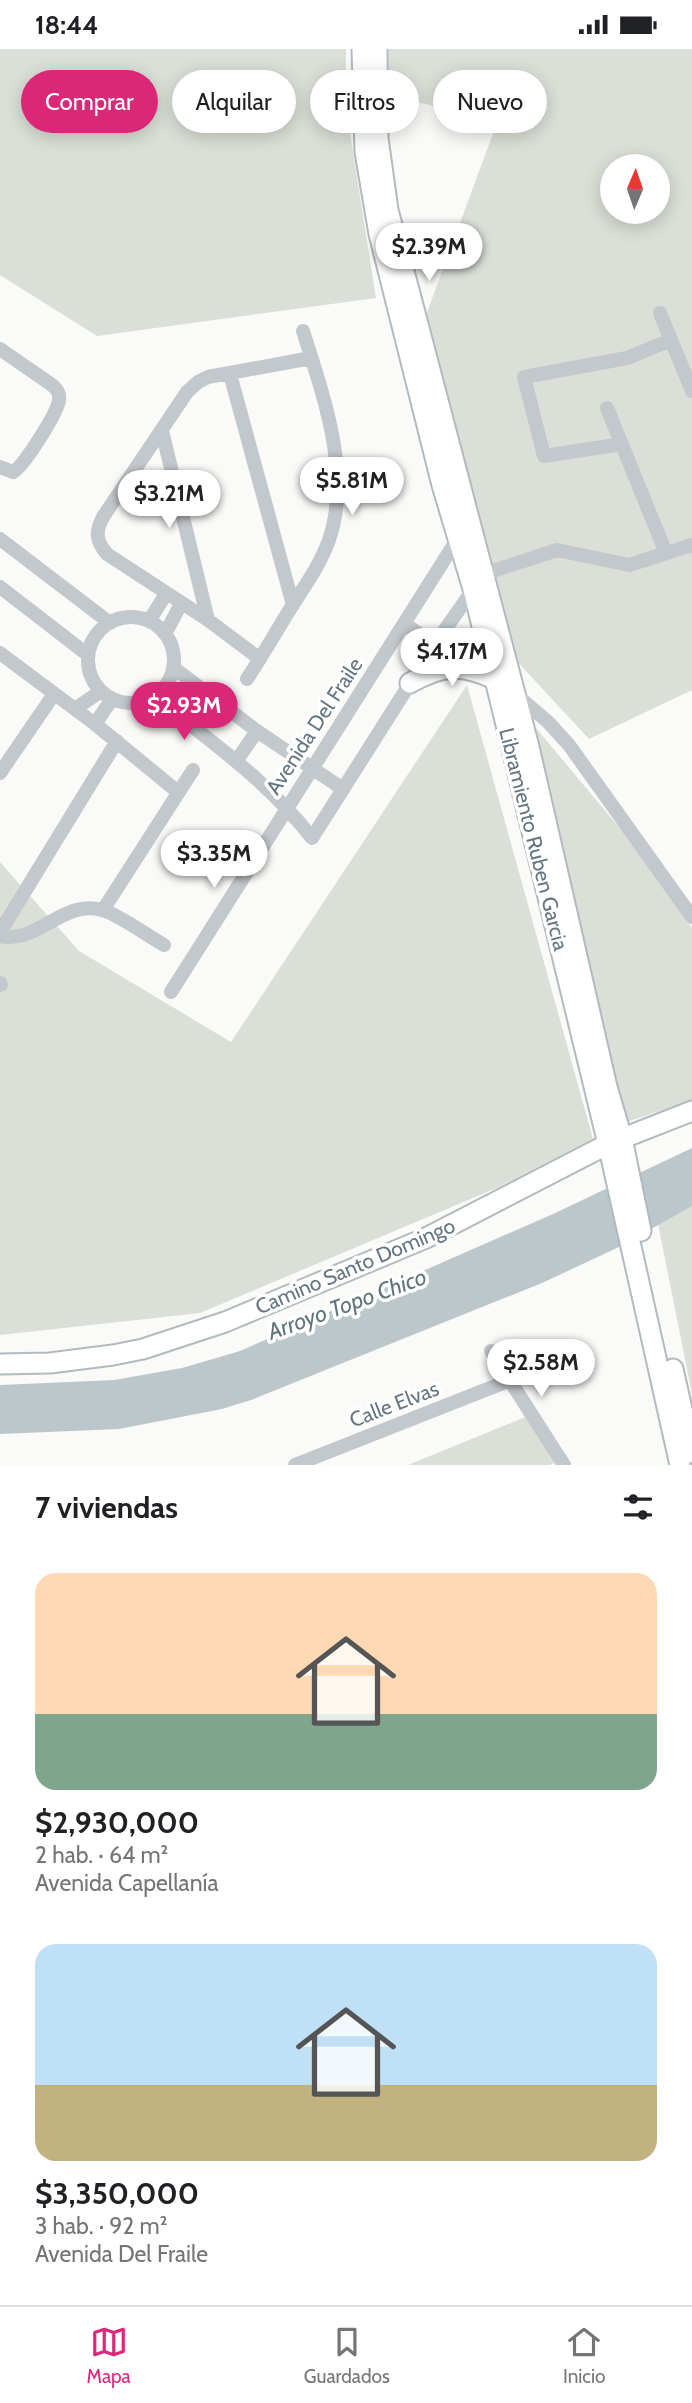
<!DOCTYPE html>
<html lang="es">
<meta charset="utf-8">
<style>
:root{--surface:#fff;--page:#f6f6f6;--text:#202124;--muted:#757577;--line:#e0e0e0;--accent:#db2777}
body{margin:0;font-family:Cabin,sans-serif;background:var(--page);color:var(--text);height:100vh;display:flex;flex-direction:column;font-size:26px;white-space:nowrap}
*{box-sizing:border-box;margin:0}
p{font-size:23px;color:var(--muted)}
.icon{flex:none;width:38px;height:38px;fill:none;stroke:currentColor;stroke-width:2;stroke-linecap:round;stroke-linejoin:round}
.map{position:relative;height:1416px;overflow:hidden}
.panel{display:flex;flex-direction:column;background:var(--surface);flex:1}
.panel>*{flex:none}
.top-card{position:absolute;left:21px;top:21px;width:651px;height:63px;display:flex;gap:14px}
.needle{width:46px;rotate:2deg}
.fabs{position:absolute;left:600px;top:105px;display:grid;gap:14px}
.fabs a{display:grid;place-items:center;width:70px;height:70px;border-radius:50%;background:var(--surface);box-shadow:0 4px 18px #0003;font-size:35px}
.price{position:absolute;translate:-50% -60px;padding:0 16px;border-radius:24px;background:#fff;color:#222;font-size:23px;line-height:46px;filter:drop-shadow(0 2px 4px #0008)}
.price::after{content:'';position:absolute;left:50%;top:42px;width:21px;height:16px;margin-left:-10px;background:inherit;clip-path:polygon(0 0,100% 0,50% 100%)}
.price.active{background:var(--accent);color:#fff}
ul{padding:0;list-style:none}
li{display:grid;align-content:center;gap:14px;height:371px;padding:0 35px}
li span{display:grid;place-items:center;height:217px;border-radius:21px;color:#555}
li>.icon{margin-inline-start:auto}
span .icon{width:126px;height:126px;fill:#fffc;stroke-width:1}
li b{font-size:30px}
h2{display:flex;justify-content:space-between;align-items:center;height:84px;padding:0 35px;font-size:30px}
.pill{padding:0 24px;border-radius:32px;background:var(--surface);box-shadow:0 4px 18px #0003;font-size:24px;line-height:63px}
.pill.active{background:var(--accent);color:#fff}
.status{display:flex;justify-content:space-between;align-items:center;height:49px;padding:0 35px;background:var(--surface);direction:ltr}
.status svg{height:19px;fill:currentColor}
.dock{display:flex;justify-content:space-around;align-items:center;height:98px;border-top:2px solid var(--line);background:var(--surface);font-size:19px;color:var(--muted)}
.dock a{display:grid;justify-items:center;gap:4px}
.dock .active{color:var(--accent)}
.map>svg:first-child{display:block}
</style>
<div class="status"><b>18:44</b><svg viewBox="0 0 49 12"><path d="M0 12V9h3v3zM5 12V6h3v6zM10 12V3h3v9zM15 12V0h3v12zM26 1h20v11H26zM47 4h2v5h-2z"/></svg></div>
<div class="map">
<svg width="692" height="1416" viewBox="0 0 692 1416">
<rect width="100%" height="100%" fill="#fafaf8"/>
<path fill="#dadfd7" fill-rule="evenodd" d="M0,0H346L345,52L376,249L97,287L0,226Z
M389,0H692V641L589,690L512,607L426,266L498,71L389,47ZM612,117H658V163H612Z
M467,636L593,1090L499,1138L200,1264L0,1286V813L79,902L231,993Z
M536,679L638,801L692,879V1051L624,1074Z
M692,1157V1345L658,1175Z
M528,1367L556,1413L550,1416H408Z"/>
<path fill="#bbc7cb" d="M692,1099V1157L619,1198L542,1234L251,1351L222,1360L119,1380L0,1385V1336L114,1331L182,1319L240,1302L553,1165Z"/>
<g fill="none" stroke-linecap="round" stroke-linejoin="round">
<defs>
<path id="secondary" d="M362,0L365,103L379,185L442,436L473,540L608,1095L680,1416
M377,0L378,89L388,161L529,698L607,1038L622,1089L641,1182
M410,634C442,616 460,614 495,630
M0,1315L50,1314L113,1306L143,1300L225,1273L426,1189L608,1095L692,1062
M673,1320L692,1404"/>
</defs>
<use href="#secondary" stroke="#b3babf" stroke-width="23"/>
<path stroke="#c3c8cc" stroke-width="14" d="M660,264L692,342
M0,300L52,336C57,340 60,344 59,351C58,363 24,417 13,423L0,418
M230,325L293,556
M607,359L666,504
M162,382L208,571
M622,395L544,407L524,328L627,309L671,291
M0,490L110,574
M0,538L88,606
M88 611a43 43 0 1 1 86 0a43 43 0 1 1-86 0Z
M149,572L166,545
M404,575L435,595
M165,585L181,555
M0,604L95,675L178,743
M260,610L208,571L107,505C96,492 95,483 103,468L187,343L198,333L208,328L311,309
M174,619L257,682L343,740
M247,630C263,606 277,581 292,557C306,535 320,516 329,491C352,425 323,346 303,282
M513,643L548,673L569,696L692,868
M154,647C211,693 267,731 312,789L435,595L484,525L557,501L629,516L692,496
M75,660L101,642
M95,675L112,650
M237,711L257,682
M0,724L54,645
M103,861L193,721
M0,883L117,692
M0,887C39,895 62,850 102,861C118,865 148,887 164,896
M0,934L1,936
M171,943L460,486
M491,1302L564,1416
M295,1416L508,1332"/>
<use href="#secondary" stroke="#fff" stroke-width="19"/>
</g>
<g text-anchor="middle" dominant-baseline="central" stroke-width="7" stroke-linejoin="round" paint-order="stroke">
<g font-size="21" fill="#657683" stroke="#fff">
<text transform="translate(314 677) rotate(-57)">Avenida Del Fraile</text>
<text transform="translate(534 790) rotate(76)">Libramiento Ruben Garcia</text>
<text transform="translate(355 1217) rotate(-23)">Camino Santo Domingo</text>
<text transform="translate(394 1355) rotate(-21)">Calle Elvas</text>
</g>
<g font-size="23" font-style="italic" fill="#60757c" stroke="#fff">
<text transform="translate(347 1255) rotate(-20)">Arroyo Topo Chico</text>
</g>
</g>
</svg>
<div class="fabs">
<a><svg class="needle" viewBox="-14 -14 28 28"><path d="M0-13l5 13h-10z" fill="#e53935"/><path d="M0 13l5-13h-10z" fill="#757577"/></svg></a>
</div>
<b class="price" style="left:429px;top:234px">$2.39M</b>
<b class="price" style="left:352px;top:468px">$5.81M</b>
<b class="price" style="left:169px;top:481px">$3.21M</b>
<b class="price" style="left:452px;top:639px">$4.17M</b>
<b class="price active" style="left:184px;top:693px">$2.93M</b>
<b class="price" style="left:214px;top:841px">$3.35M</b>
<b class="price" style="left:541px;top:1350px">$2.58M</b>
<div class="top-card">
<a class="pill active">Comprar</a>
<a class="pill">Alquilar</a>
<a class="pill">Filtros</a>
<a class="pill">Nuevo</a>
</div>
</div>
<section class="panel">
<h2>7 viviendas<svg class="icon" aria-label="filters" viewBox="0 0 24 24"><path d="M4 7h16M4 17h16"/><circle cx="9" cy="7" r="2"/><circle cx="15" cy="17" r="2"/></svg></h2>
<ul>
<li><span style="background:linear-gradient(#ffd9b3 65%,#7fa58c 0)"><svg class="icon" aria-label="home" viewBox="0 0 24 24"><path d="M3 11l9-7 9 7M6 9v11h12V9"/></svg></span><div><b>$2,930,000</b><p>2 hab. · 64 m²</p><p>Avenida Capellanía</p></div></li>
<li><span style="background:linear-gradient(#bfe0f5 65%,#c2b280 0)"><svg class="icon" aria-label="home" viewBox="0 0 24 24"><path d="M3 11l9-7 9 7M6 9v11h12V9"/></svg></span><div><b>$3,350,000</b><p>3 hab. · 92 m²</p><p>Avenida Del Fraile</p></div></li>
</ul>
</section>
<nav class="dock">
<a class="active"><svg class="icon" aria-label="map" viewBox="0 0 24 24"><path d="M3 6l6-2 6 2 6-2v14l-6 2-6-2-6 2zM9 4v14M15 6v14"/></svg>Mapa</a>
<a><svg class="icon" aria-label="saved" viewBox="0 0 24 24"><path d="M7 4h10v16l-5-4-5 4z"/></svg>Guardados</a>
<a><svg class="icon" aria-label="home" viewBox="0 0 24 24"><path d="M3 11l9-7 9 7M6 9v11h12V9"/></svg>Inicio</a>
</nav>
